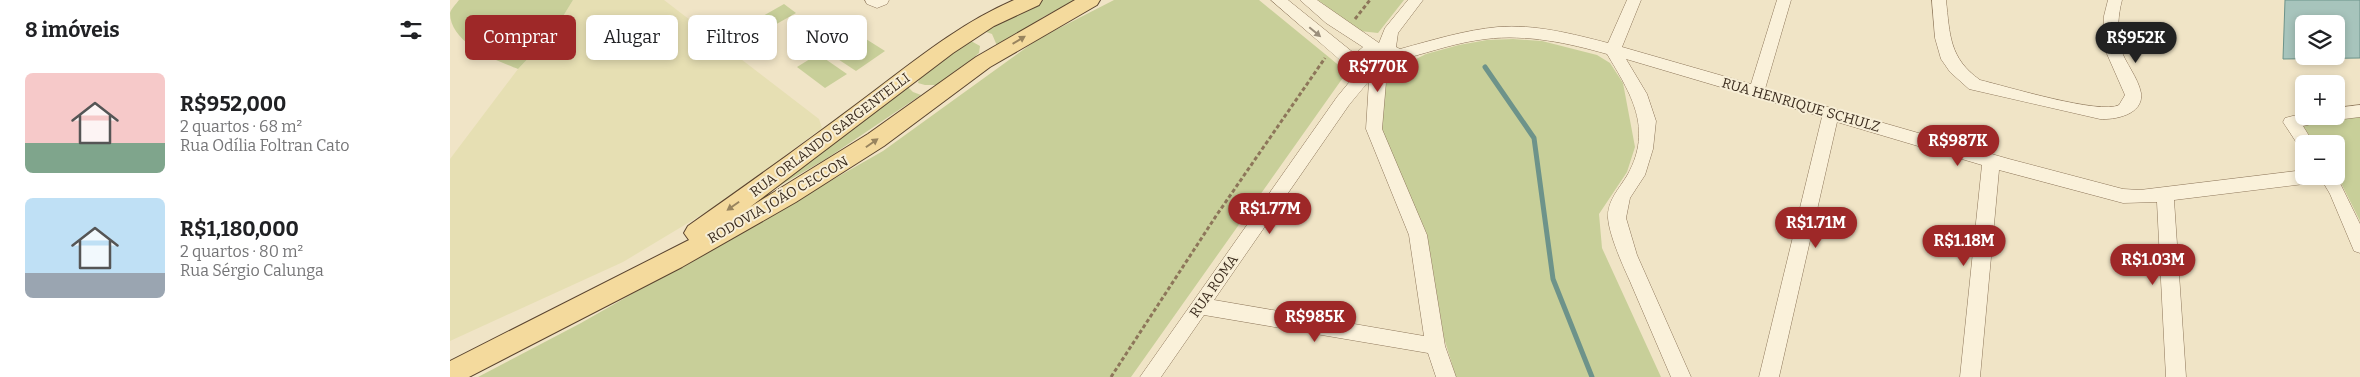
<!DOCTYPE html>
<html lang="pt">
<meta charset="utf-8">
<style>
:root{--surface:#fff;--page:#f2f2f2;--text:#202124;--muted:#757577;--accent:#9e2828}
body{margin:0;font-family:Bitter,serif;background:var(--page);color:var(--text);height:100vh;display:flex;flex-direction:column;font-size:19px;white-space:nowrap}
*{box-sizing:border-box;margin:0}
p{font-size:16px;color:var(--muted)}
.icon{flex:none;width:28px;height:28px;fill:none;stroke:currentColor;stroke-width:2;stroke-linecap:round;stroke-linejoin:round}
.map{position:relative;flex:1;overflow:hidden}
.details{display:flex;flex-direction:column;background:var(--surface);width:450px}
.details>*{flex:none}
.guide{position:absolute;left:15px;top:15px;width:475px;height:45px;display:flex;gap:10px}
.tools{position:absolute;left:1845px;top:15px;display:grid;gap:10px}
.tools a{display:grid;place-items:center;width:50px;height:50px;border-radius:8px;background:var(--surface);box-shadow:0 2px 8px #0003;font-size:25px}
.price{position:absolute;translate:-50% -42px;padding:0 11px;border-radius:18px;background:var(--accent);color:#fff;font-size:16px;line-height:32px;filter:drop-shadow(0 1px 2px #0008)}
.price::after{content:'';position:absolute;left:50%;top:30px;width:15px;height:11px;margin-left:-8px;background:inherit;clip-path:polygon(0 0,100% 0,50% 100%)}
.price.on{background:#222;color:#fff}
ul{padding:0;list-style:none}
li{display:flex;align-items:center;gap:15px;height:125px;padding:0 25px}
li span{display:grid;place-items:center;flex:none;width:140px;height:100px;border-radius:8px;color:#555}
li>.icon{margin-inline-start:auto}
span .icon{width:60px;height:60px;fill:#fffc;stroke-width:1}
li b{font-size:21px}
h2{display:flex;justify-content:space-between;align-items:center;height:60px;padding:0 25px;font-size:21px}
.chip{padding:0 18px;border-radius:8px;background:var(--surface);box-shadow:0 2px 8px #0003;font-size:18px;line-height:45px}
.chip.on{background:var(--accent);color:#fff}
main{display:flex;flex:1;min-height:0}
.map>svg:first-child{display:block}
</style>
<main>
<section class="details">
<h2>8 imóveis<svg class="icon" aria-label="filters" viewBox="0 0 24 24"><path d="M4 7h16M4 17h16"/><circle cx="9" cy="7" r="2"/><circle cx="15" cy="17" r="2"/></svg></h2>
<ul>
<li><span style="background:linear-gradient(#f6c9c9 70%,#7fa58c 0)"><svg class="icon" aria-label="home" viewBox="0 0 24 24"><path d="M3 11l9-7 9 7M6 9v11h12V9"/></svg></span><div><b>R$952,000</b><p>2 quartos · 68 m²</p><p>Rua Odília Foltran Cato</p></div></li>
<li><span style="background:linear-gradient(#bfe0f5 75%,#9aa5b1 0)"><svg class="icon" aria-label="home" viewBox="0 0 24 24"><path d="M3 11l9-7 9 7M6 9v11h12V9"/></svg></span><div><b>R$1,180,000</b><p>2 quartos · 80 m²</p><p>Rua Sérgio Calunga</p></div></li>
</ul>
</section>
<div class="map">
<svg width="1910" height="377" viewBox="0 0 1910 377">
<rect width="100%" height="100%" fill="#f0e4c6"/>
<path fill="#e6dfb3" d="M123,0H214L369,119L372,128L268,205L173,262L0,341V159L68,69L104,31Z"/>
<path fill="#c8cf99" d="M9,0H123L104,31L68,69C48,61 0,44 0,13C1,9 6,4 9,0Z
M591,0H626L593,17L548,48L542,34L528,29Z
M664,0H809L897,72L681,377H28L131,323L433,151L588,39Z
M868,0H954L928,33L910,31Z
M334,4L346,13L298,40L286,31Z
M400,29L435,51L406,71L371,48Z
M1063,39L1092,41L1147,55L1160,63L1173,83L1185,147L1177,172L1149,214L1152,248L1211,377H1006L994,338L977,234L938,146L932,128L930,107L937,82L952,66L976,54L1009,45L1037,40Z
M521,41L530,46L529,53L522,59L486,85H475L468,83C471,68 508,49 521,41Z
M368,54L397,74L375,88L347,67Z
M457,86L463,92L471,95L376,159L287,210Z
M1910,116V221L1886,173V144H1866L1852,126Z"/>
<path fill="#a7c4bc" stroke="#6d938a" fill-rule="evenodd" d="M1835,0H1910V58L1833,59ZM1854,24H1886V56H1854Z"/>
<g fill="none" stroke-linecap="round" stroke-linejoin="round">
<path stroke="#6d938a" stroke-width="5" d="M1035,67L1084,138L1103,279L1142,377"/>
<defs>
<path id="minor" d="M415,0H439L437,4L427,8L417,4Z
M821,0H838L905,54L913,47L876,23L850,0H867L929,43L935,28L958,0H973L948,33L946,47L950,49C983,40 1015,30 1048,27C1085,24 1123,34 1158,43L1177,0H1191L1172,47L1301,84L1327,0H1341L1315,89L1559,159L1673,189L1690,190L1854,170V176L1886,175L1910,224V253L1904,251L1880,194L1870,177L1868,181L1862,183L1724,200L1736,377H1716L1707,202L1673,203L1549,170L1530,377H1510L1532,165L1387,122L1329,377H1309L1372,117L1176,59L1197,94L1206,121L1203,149L1195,175L1180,198L1176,218L1187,255L1241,377H1221C1207,344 1193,312 1179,279C1172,264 1159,234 1158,218C1157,200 1170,188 1178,174C1203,128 1181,94 1157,54C1118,43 1077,34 1036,39C1009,42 983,51 957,58C961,73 948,79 936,82L932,129L977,235L995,346L1006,377H986L978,353L754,315L711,377H690L887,97L906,74ZM925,54H934L943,60L942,66L934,71L920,70L917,65L918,59ZM919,81L916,129L959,235L974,336L764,300L899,105Z
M1482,0H1496C1500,35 1499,58 1530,80C1555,86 1651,115 1669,105L1675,95L1657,54L1654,39V16L1658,0H1672C1668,15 1667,31 1670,47C1675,63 1688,77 1691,93C1694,115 1664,120 1650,119L1519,89L1500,72L1491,59L1485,38Z
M1910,105V117L1886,120L1880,117L1878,120L1853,126L1864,144H1854V150L1850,148L1833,122L1835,118L1854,113V116H1886V108Z"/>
<path id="major" d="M564,0H592L589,5L544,26L503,53L300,207L418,134L526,57L625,0H650L647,5L540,67L434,146L346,202L232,267L19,377H0V361L239,240L234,233L238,226C295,186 351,146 407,104C457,67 506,25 564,0Z"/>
</defs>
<use href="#minor" stroke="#8d765a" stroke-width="1"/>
<use href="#major" stroke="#5a442f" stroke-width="2"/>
<path stroke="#8d765a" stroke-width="3" stroke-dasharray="4 2.5" stroke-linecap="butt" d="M905,19L920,0
M661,377L766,216L875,58"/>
<use href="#minor" fill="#faf1da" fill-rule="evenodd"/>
<use href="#major" fill="#f4da9d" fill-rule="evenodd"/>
</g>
<defs><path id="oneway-solid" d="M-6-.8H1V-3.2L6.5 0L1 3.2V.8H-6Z" transform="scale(1.25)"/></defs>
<use fill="#9b8f7c" href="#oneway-solid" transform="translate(865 32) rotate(40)"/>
<g fill="#98845e">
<use href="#oneway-solid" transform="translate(569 40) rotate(-31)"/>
<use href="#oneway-solid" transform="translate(422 143) rotate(-35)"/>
<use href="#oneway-solid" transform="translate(283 206) rotate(145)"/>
</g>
<g text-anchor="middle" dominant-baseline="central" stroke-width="4" stroke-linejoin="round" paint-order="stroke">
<g font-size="14" fill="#3c2d1f" stroke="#f7eed6">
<text transform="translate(1351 105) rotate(16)">RUA HENRIQUE SCHULZ</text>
<text transform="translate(380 135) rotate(-37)">RUA ORLANDO SARGENTELLI</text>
<text transform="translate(328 200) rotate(-30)">RODOVIA JOÃO CECCON</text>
<text transform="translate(764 286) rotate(-55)">RUA ROMA</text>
</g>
</g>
</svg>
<div class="tools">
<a><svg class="icon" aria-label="layers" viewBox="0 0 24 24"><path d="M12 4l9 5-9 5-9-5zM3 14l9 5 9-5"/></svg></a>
<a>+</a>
<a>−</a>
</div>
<b class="price on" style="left:1686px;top:64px">R$952K</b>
<b class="price" style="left:928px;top:93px">R$770K</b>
<b class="price" style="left:1508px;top:167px">R$987K</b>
<b class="price" style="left:820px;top:235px">R$1.77M</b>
<b class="price" style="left:1366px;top:249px">R$1.71M</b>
<b class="price" style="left:1514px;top:267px">R$1.18M</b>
<b class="price" style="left:1703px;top:286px">R$1.03M</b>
<b class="price" style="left:865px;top:343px">R$985K</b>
<div class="guide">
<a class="chip on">Comprar</a>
<a class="chip">Alugar</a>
<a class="chip">Filtros</a>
<a class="chip">Novo</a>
</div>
</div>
</main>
